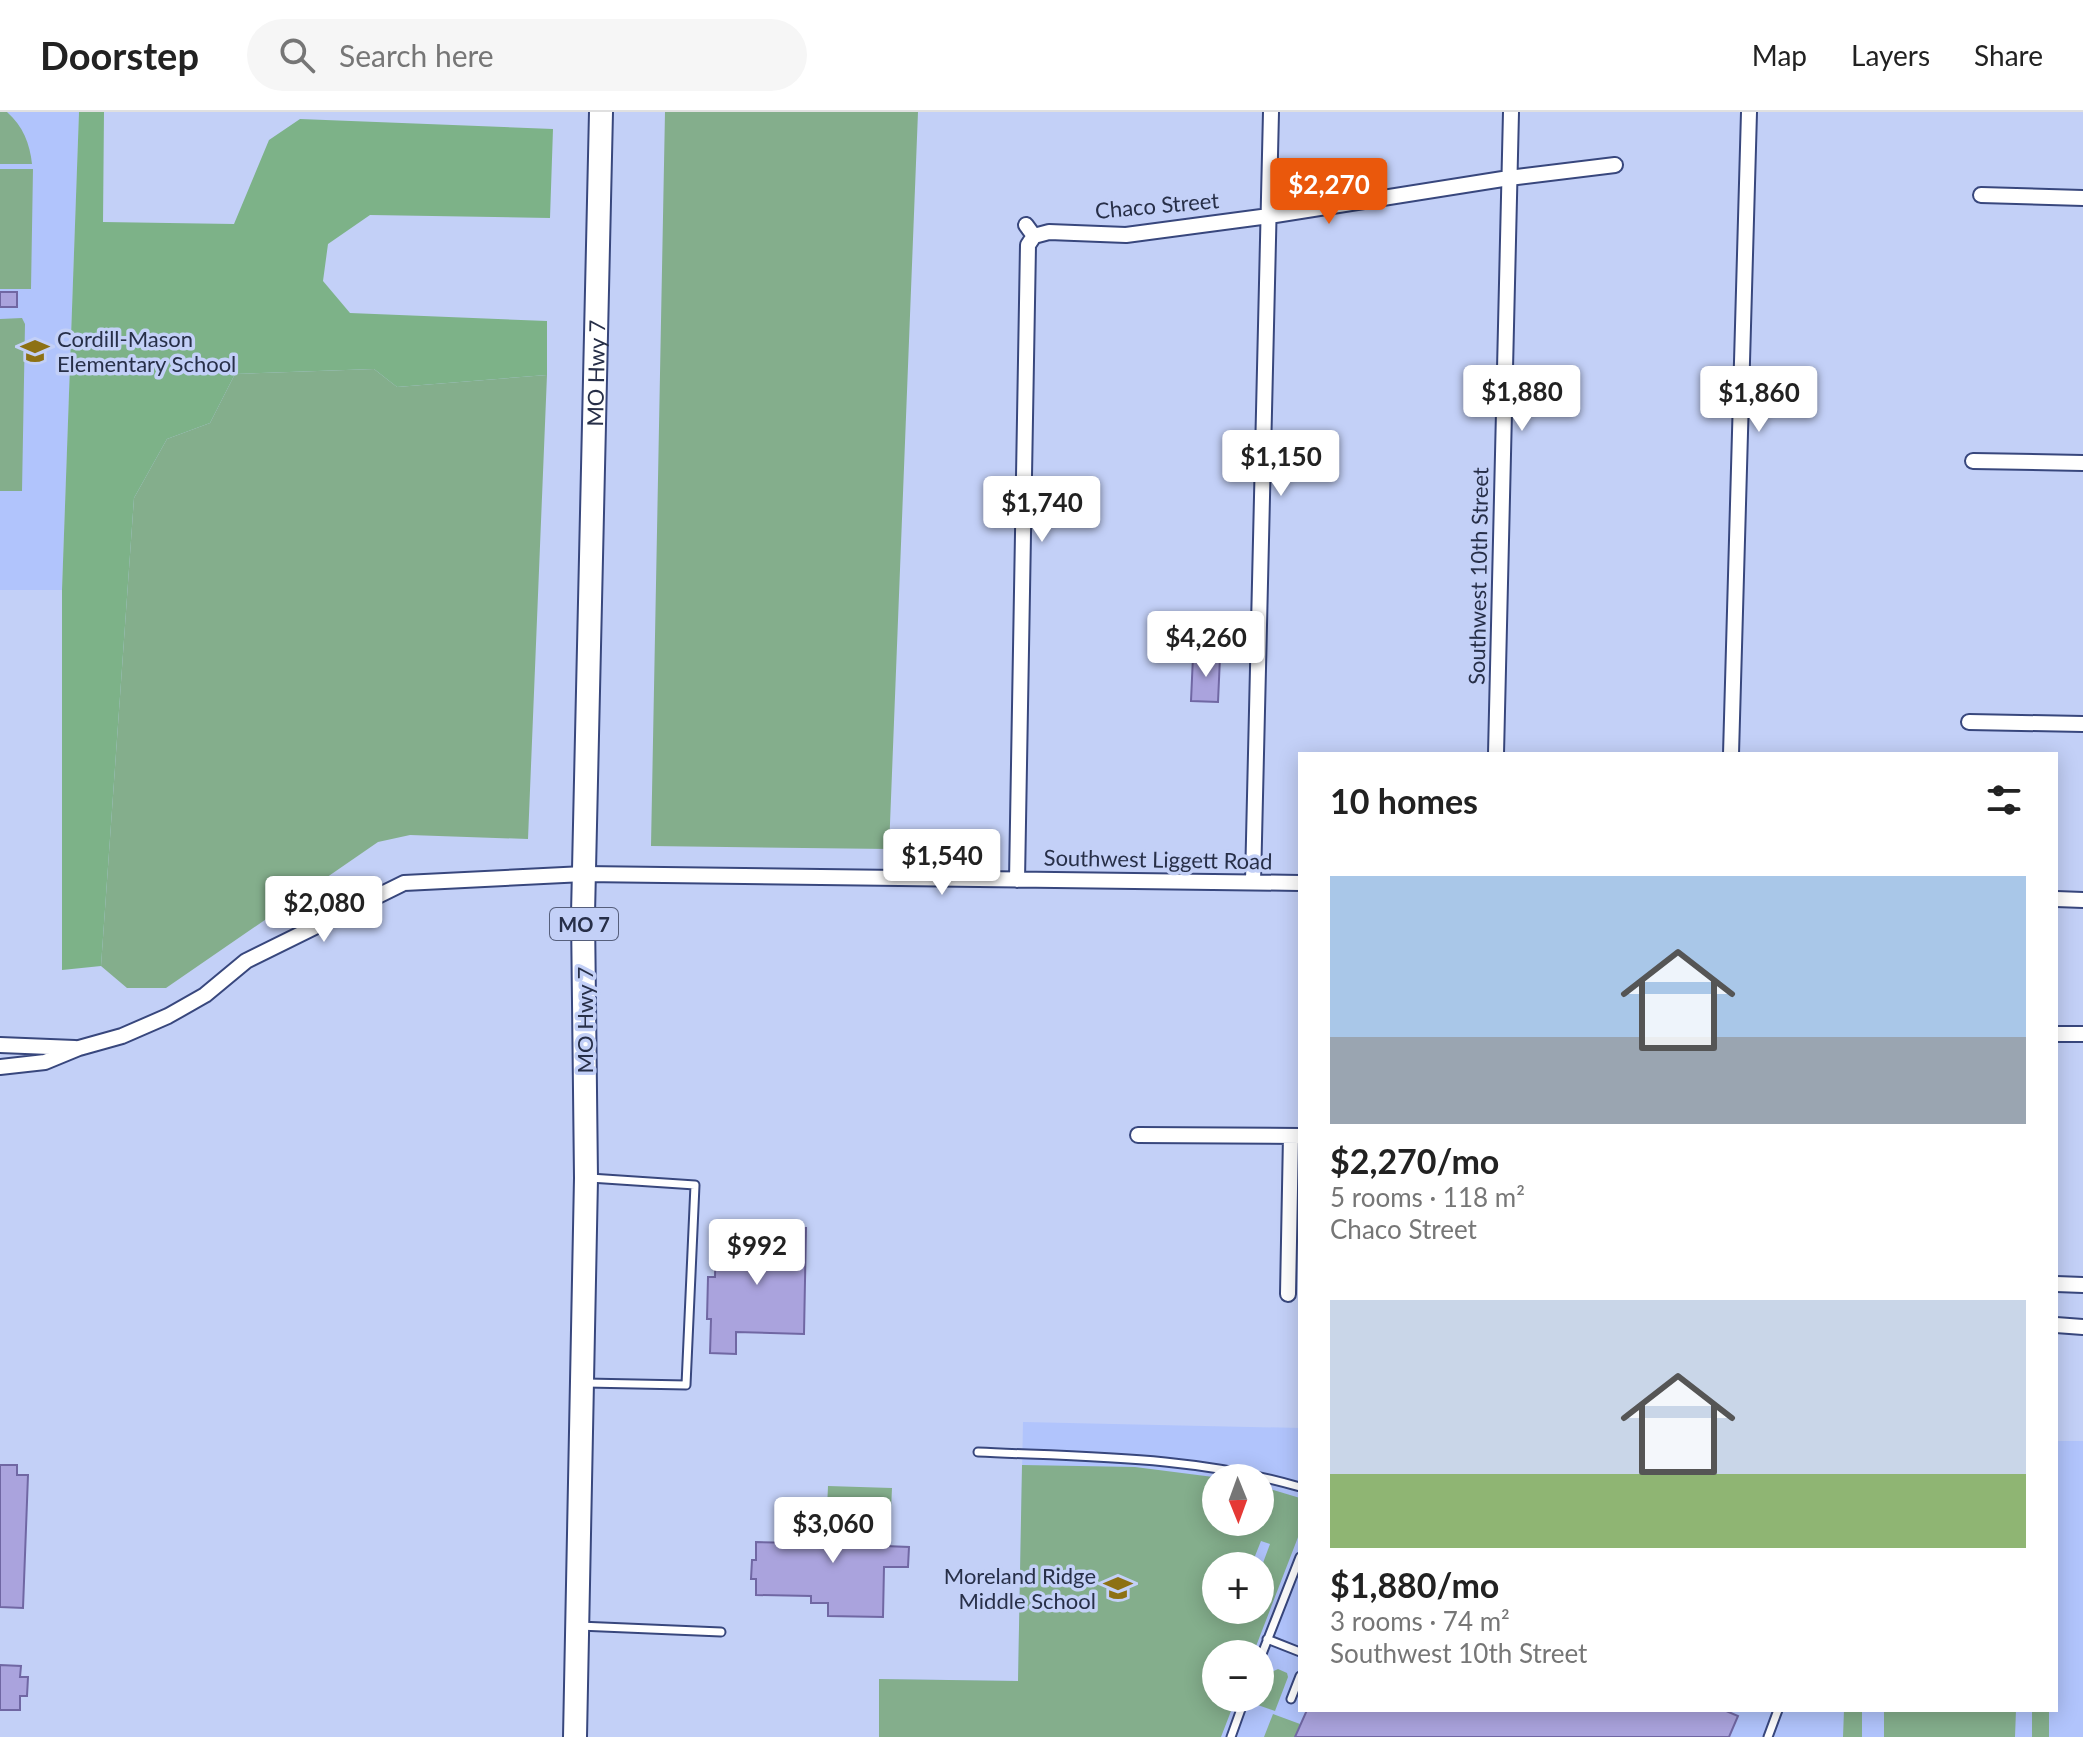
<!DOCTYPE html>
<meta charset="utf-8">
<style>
:root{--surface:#fff;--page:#f6f6f6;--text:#222;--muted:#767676;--line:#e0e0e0;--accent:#ea580c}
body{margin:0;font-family:Lato,sans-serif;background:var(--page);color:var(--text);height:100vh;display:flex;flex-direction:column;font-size:30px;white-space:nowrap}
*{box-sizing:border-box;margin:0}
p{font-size:26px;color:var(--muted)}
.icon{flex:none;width:44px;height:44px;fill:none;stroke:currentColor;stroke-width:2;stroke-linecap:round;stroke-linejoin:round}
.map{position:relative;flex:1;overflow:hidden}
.side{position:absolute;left:1298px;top:640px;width:760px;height:960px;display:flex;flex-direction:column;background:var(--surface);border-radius:0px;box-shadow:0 4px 20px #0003}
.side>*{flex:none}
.needle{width:52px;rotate:179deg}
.tools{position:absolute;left:1202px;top:1352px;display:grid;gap:16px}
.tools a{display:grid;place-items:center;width:72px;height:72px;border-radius:50%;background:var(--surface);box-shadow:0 4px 20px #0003;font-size:40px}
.price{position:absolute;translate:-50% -68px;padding:0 18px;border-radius:8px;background:#fff;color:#222;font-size:26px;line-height:52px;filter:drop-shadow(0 2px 4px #0008)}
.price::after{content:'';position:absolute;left:50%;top:48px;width:24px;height:18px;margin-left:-12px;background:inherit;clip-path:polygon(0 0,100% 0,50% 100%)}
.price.on{background:var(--accent);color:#fff}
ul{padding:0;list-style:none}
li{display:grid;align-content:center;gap:16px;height:424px;padding:0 32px}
li span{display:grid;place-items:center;height:248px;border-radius:0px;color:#555}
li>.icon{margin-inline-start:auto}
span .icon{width:144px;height:144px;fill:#fffc;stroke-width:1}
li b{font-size:34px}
h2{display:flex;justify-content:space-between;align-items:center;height:96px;padding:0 32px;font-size:34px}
header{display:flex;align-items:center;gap:48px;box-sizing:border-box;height:112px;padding:0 40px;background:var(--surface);border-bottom:2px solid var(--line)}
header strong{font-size:38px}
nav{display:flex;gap:44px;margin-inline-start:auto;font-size:28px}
.search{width:560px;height:72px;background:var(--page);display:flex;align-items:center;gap:20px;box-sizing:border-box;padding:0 28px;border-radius:44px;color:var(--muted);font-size:30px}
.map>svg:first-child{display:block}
</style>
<header>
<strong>Doorstep</strong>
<div class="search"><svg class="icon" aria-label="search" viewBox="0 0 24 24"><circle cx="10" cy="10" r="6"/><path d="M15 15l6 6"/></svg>Search here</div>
<nav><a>Map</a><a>Layers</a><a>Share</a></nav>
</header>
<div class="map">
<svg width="2083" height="1625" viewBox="0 0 2083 1625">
<rect width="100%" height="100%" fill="#c3d0f7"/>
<path fill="#b1c4fc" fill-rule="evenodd" d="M0,0H79L62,478H0Z
M1023,1310L1300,1316V1598H2056V1329H2083V1625H879V1567L1018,1569ZM1216,1366H1260V1410H1216ZM1216,1454H1260V1498H1216ZM1216,1542H1260V1586H1216Z"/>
<path fill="#84ae8c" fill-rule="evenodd" d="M0,0H7C23,14 30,32 32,52H0Z
M665,0H918L889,737L651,734Z
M0,57H33L31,177H0Z
M22,206L25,212L22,379H0V207Z
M374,257L397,275L547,263L528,727L410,723L378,730L166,876H127L101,854L134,386L167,327L210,311L235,262Z
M1022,1353L1135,1355L1221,1366H1216V1410H1260V1374L1300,1386V1420L1253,1542H1216V1586H1236L1221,1625H879V1567L1018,1569ZM1261,1429L1270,1432L1260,1459V1498H1216V1454H1251Z
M828,1374L892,1376L891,1398L827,1397Z
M1278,1557L1287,1561L1288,1565L1275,1599L1255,1592L1260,1586L1267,1562Z
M1844,1598H1862V1625H1843Z
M1884,1598H2016L2015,1625H1884Z
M2032,1598H2049V1625H2032Z
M1273,1602L1300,1612L1295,1625H1264Z"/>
<path fill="#7db288" d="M79,0H104L103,110L234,112L269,28L300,7L553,17L550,106L370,103L328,132L323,169L350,201L547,209V263L397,275L374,257L235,262L210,311L167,327L134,386L101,854L62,858V478Z"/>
<path fill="#aaa3dd" stroke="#7067a3" stroke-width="2" d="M0,180H17V195H0Z
M1193,544L1220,545L1218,590L1191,589Z
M767,1115L806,1116L804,1222L736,1220V1242L710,1241L711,1207H707L708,1165H715L716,1125L754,1126V1122L766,1123Z
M0,1353H17V1363H28L23,1496L0,1495Z
M835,1397L885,1398V1434L909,1435L908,1455H884L883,1505L828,1504V1491H811V1484L756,1483V1467H751L752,1448H756V1430L797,1431V1417L835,1418Z
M0,1553L21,1554L20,1565H28L27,1584H20V1598H0Z
M1307,1598H1724L1738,1604L1729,1625H1295Z"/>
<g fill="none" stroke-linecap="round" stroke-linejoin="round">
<defs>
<path id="service" d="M586,1271L686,1273L695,1073L590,1066
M978,1340C1087,1345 1194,1344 1300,1375
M579,1514L721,1520
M1267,1527L1300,1540
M1260,1547L1300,1445
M1291,1587L1300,1564
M1231,1625L1245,1586
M1768,1625L1778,1598"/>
<path id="minor" d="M1981,83L2083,86
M1034,124L1049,120L1126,123L1269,104L1509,66L1615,53
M1973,349L2083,351
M1969,610L2083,612
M1496,642L1511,0
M1731,642L1749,0
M1017,768L1028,133L1034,124L1026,113
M1253,770L1271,0
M2056,787L2083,788
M2056,922H2083
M0,933L75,936
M0,955L45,950L79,936L122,924L168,904L205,883L246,849L404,771L584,762L1300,771
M1138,1023L1300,1024
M2056,1172L2083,1173
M1288,1182L1291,1024
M2056,1213L2083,1215"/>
<g id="primary">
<path id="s1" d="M575,1625L586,1066L583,802L601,0"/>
</g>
</defs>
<use href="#service" stroke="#38477d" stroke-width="11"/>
<use href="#minor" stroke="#38477d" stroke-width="18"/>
<use href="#primary" stroke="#38477d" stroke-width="26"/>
<use href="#service" stroke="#fff" stroke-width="7"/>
<use href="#minor" stroke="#fff" stroke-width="14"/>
<use href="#primary" stroke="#fff" stroke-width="22"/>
</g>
<defs>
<symbol id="school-bare" viewBox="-9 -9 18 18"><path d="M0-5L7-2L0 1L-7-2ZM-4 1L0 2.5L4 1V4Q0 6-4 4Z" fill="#8d7114" stroke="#c3d0f7" stroke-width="2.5" paint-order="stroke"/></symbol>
</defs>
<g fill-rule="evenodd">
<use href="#school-bare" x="15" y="219" width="40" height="40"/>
<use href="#school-bare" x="1098" y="1456" width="40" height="40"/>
</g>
<g text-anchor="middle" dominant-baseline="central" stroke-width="7" stroke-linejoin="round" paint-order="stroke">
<rect fill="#c3d0f7" stroke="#565f7c" stroke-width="2" x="550" y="796" width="68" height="32" rx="6"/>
<g font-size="20" font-weight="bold" fill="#272f48">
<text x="584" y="812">MO 7</text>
</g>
<g font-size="22" fill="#272f48" stroke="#c3d0f7">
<text transform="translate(1157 93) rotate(-5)">Chaco Street</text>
<text stroke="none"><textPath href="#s1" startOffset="1364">MO Hwy 7</textPath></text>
<text transform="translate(1478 464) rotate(-89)">Southwest 10th Street</text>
<text transform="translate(1158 747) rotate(1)">Southwest Liggett Road</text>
<text transform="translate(584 908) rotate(-90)">MO Hwy 7</text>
</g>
<g font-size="22" fill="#272f48" stroke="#c3d0f7" text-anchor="start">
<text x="57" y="226">Cordill-Mason<tspan x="57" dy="25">Elementary School</tspan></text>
<text x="1096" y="1463" text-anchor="end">Moreland Ridge<tspan x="1096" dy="25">Middle School</tspan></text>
</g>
</g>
</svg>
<div class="tools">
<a><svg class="needle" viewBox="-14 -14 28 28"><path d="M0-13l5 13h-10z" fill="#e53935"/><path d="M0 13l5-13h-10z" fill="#767676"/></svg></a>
<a>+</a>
<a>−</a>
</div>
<b class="price on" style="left:1329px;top:114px">$2,270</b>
<b class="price" style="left:1522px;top:321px">$1,880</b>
<b class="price" style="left:1759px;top:322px">$1,860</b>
<b class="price" style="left:1281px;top:386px">$1,150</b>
<b class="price" style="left:1042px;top:432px">$1,740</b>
<b class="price" style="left:1206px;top:567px">$4,260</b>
<b class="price" style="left:942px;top:785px">$1,540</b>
<b class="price" style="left:324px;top:832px">$2,080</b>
<b class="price" style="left:757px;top:1175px">$992</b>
<b class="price" style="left:833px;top:1453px">$3,060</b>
<section class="side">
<h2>10 homes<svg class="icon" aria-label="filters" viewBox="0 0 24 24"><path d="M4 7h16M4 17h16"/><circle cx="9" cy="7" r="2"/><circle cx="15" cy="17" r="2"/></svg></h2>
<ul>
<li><span style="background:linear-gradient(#a9c7e8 65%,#9aa5b1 0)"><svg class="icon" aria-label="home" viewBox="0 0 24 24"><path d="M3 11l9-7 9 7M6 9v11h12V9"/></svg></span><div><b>$2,270/mo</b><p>5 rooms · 118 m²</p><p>Chaco Street</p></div></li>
<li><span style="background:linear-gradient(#c9d6e8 70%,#8fb573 0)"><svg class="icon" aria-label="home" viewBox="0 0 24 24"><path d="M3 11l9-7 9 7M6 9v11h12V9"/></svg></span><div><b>$1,880/mo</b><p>3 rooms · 74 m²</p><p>Southwest 10th Street</p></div></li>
</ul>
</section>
</div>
